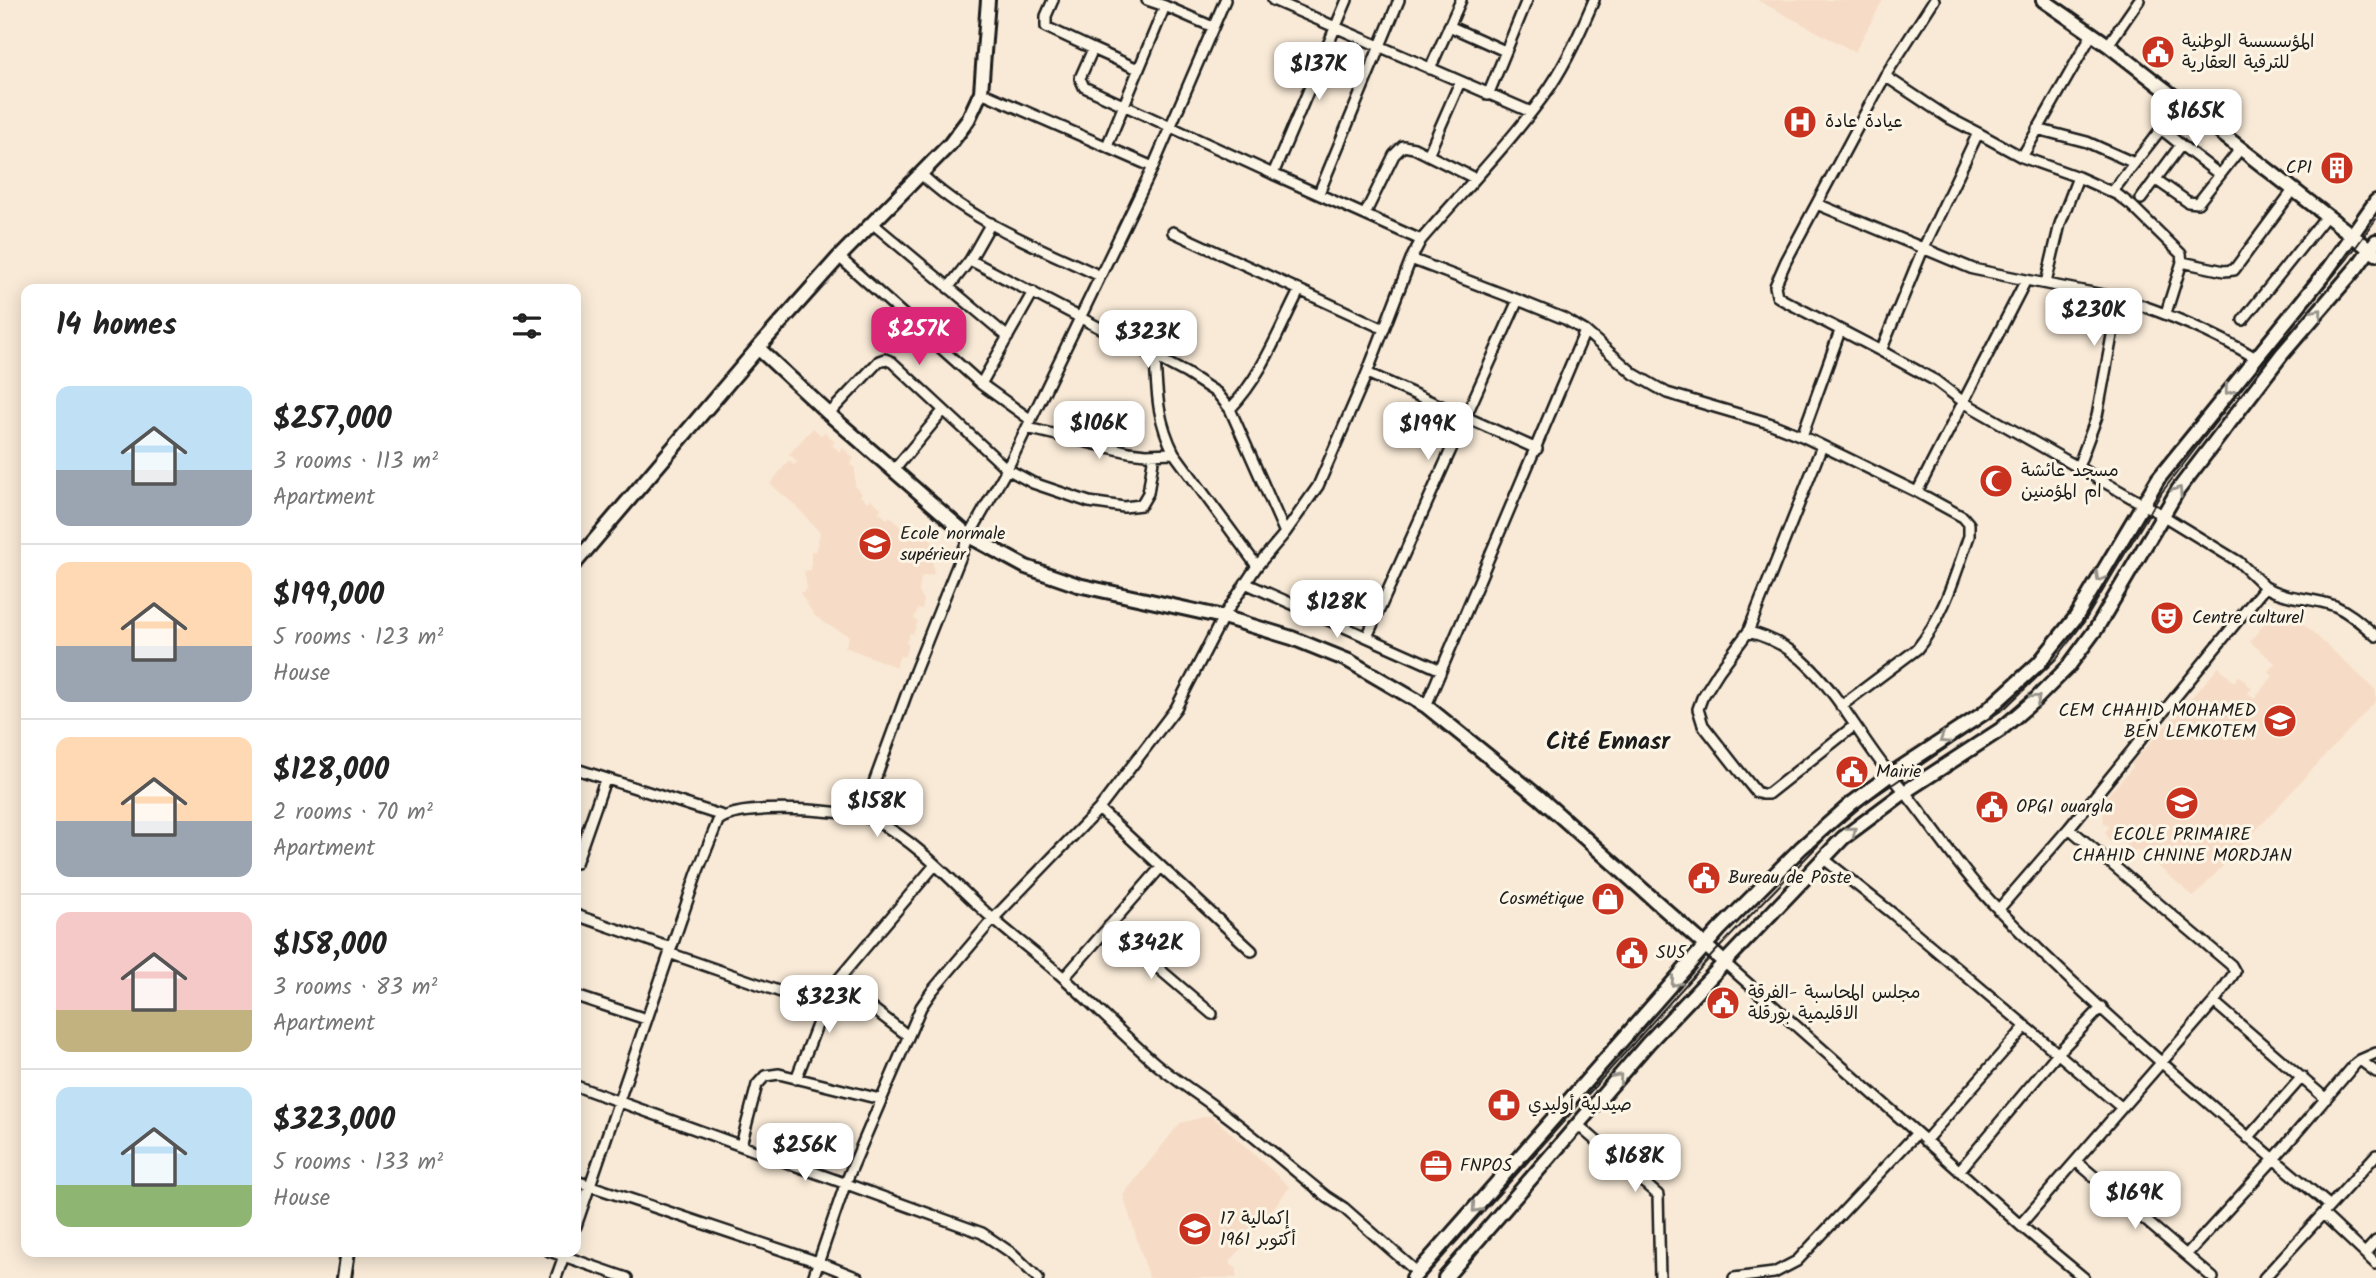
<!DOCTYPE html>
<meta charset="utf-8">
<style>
:root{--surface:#fff;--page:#f2f2f2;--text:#222;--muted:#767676;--line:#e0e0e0;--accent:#db2777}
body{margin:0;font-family:Kalam,"Playpen Sans Arabic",sans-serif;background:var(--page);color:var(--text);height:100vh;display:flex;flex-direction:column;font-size:26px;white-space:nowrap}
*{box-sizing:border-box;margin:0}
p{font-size:23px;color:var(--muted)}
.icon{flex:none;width:38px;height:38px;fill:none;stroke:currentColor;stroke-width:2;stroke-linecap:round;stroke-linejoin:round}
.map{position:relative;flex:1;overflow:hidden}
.drawer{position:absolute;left:21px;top:284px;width:560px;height:973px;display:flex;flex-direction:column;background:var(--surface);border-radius:14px;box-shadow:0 4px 18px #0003}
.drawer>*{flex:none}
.price{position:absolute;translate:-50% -60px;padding:0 16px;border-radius:14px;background:#fff;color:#222;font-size:23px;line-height:46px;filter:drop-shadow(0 2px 4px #0008)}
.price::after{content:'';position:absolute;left:50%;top:42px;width:21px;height:16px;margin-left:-10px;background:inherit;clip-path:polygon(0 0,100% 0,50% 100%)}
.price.active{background:var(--accent);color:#fff}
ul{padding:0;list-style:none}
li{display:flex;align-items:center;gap:21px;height:175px;padding:0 35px}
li+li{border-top:2px solid var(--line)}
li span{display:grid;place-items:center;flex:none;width:196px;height:140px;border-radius:14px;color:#555}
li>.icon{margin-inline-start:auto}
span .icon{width:84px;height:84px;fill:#fffc;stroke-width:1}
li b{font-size:30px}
h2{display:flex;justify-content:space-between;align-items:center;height:84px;padding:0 35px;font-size:30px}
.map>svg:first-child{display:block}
</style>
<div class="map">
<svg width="2376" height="1278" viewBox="0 0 2376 1278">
<rect width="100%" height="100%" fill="#f9ead7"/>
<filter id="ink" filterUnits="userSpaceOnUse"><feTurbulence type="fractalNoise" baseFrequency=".0143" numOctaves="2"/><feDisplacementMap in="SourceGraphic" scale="14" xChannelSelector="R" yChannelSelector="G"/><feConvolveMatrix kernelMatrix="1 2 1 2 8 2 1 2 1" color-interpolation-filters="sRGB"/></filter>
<g filter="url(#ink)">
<path fill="#f6dcc6" d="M1757,0H1883L1855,52Z
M813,428L821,435L825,432L835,442L832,445L840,452L843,448L854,458L850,464L855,468V487L862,493L860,496L868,502L871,499L881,508L879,512L887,519L890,516L903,530L910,527L912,533L921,530L924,536L930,534L936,558H932L934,574L921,577L919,592L924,600L922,609H918L914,619L918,621L913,634L910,633L906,643L909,645L904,657L900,656L896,667L845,647L849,636L824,623L814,615L800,593L807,589L804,571L811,570V551L815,552L820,533L796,506L770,484L789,460L794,465L797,462L789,454Z
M2276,608L2292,622L2296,617L2376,690V701L2194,897L2139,850L2133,851L2117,838L2110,842L2105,832L2109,827L2104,823L2103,815L2106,810L2101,806L2103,800L2133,767L2131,764L2219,667L2234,682L2239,675L2252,688L2248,693L2254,698L2273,676L2268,671L2275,663L2250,642Z
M1211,1115L1290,1187L1229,1263L1237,1269L1236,1278H1149L1123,1195L1180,1123Z"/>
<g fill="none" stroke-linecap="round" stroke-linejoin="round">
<defs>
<path id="street" d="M1053,0L1046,16V27L1093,49L1080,78L1084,87L1273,174
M1147,0L1165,6
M1273,0L1531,112
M1347,0L1273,174L1421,240
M1934,0L1885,76L1947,117L1978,133L1923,249L1881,351L1936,381L1965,403L2162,515L2239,562L2265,587L2069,828L1998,910
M1449,26L1505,51
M2108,45L2139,0
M1093,49L1138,69
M1430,69L1461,0
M981,92L1153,167
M1488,95L1527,0
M2037,129L2087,142L2134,163
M1978,133L2022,157L2078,177L2118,195L2132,206L2181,254L2182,262L2166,313
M2181,145L2220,175
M1107,146L1165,6L1213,27
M1428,155L1460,82
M2022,157L2092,34
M920,173C969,221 1039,247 1100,276
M2155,179L2188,202L2198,203L2241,148
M2112,192L2161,129
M1319,193L1399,0
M2141,199L2181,145L2161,129L2183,103
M1817,204L1973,269L2026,280L1917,492L1802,436L1840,331
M1365,214L1394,155L1403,146L1414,148L1474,178
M872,223L1008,337
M1173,232L1382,328
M839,257L981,384L1031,420
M1411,259L1421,240C1464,190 1512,141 1550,87C1568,60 1581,30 1594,0
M970,260L1186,373L1217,393L1230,409L1285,533
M2182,262L2224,271L2234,270L2294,189
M2026,280L2119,298L2097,416L2078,467
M2046,283L2060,224L2078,177
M948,288L970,260L991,223
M2119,298C2167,313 2212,332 2256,358
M2243,320L2327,215
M1585,331L1634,374L1667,393L1769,423L1802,436
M1881,351L1783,300L1777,296L1775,286L1786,261L1885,76
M1155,357C1157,394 1157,419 1174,453L1257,566
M1367,373L1537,449
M981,384L1033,292
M1230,409C1262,376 1278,332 1299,291
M829,414L879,361L885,359L892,362L1007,469L1033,483L1089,502L1124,507L1141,505L1148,493L1154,454
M1027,428L1129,452L1146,454L1174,453
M1822,446L1748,632L1719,671L1702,698L1698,709L1703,725L1739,771L1756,792L1762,794H1768L1855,725
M894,470L943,411
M1245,583L1441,670
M2265,587C2289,600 2311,597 2335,606C2351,613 2363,625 2376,636
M1748,632C1819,647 1848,724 1890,774C1928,818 1958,869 1999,910C2103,1016 2217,1111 2330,1206L2264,1278
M1367,637L1518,300
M1841,706L1917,649C1944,616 1955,576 1969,536V524L1963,517L1917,492
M576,769L723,816
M1099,809L1252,951
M862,815L915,671L969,536L1007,469L1153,167L1225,0
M1824,859L1892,913L2122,1108
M576,863L605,780
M576,915L671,948
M1109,926L1212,1014
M669,953L824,1007
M1726,964L1917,1133L1797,1261L1774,1273L1734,1278
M1064,978L1161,867
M576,996L646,1019
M2214,1002L2326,1099
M907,1035L837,981L935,865
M2360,1060L2376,1053
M796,1079L824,1007L837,981
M576,1086L982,1233L1013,1254L1038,1278
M1578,1125L1658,1195L1660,1278
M1917,1133L2020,1225L2084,1278
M2248,1138L2302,1077
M1925,1141L2026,1026
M741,1145L757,1085L765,1076L779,1074L880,1099
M2076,1161L2213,1278
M1959,1171L2058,1053L2102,1007
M576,1181L818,1262L858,1278
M2330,1206L2376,1155
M2323,1214L2376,1264
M2020,1225L2214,1002L2235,972L2231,965L2069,828
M576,1226L697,873L718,821C736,802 855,809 878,822C921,845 956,886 992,918C1016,939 1042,958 1065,979C1096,1007 1124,1036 1155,1063C1175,1080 1198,1094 1219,1110C1256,1137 1291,1168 1327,1197L1344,1208L1418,1273
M549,1251L627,1278
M2365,1253L2376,1241
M2186,1255L2274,1159L2356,1063L2360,1060L2376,1072
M556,1278L565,1253
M813,1278L846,1182L921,1007L932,991L993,919L1099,809L1176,708L1223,617L1257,566L1285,533L1318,486L1367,373L1411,259L1518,300L1565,319L1585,331L1426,706"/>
<path id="secondary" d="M2043,0L2108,45L2376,254
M758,348L829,414L969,536L1026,567L1078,585L1223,617L1292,638L1349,661L1426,706L1540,798L1726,964
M576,562L758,348L839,257L950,144L968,120L981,92L988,0
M344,1278L348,1251
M1413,1278L1719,930L1801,848L1851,804L1891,774L1984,713L2039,663L2076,617L2158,479L2325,273L2376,201
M1445,1278L1648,1043L1843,838L1906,791L2000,730L2036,699L2068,667L2096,629L2178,490L2282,354L2357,267L2376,241"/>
</defs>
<use href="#street" stroke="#1c1c1c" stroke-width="14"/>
<use href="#secondary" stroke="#1c1c1c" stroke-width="18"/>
<use href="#street" stroke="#fcf5e5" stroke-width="9"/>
<use href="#secondary" stroke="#fcf5e5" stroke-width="12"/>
<path stroke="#1c1c1c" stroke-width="2" d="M1424,1278L1714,953L1830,833L1865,803L2005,708L2056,659L2084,622L2162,492L2262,362L2348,258L2376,219"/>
</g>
<defs><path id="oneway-chevron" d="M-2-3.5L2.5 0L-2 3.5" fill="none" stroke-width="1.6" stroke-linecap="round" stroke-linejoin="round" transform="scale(1.75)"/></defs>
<g stroke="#97938b">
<use href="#oneway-chevron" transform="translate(2318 313) rotate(-49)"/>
<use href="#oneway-chevron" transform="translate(2229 390) rotate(129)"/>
<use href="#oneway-chevron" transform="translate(2178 491) rotate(-56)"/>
<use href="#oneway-chevron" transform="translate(2100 577) rotate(120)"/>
<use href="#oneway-chevron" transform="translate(2036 699) rotate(-42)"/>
<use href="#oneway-chevron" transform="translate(1944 739) rotate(147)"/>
<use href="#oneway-chevron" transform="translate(1852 831) rotate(-39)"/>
<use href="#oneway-chevron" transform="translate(1675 982) rotate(131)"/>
<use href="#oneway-chevron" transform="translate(1618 1078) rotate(-49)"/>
<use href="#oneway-chevron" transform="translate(1476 1208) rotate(132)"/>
</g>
</g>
<defs>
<symbol id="civic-disc" viewBox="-11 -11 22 22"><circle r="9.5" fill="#c8321e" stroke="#fcf5e5"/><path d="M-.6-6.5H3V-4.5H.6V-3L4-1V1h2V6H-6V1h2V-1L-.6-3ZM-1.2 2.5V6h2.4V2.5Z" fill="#fff"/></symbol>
<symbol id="hospital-disc" viewBox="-11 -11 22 22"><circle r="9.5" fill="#c8321e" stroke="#fcf5e5"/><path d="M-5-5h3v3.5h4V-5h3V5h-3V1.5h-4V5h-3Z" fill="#fff"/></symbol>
<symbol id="building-disc" viewBox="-11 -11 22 22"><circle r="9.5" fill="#c8321e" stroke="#fcf5e5"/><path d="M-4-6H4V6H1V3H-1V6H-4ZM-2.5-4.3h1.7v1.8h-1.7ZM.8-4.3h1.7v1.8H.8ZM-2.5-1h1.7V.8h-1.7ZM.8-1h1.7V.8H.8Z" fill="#fff"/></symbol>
<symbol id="mosque-disc" viewBox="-11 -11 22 22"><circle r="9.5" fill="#c8321e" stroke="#fcf5e5"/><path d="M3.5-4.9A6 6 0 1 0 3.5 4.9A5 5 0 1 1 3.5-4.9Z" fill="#fff"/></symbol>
<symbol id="university-disc" viewBox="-11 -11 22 22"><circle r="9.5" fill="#c8321e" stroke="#fcf5e5"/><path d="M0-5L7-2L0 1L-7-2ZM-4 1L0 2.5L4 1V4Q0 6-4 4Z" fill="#fff"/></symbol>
<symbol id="theatre-disc" viewBox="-11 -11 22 22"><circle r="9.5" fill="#c8321e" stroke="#fcf5e5"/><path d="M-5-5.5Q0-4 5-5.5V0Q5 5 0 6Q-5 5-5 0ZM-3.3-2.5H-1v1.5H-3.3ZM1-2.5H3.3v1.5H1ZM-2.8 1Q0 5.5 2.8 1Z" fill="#fff"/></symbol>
<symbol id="school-disc" viewBox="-11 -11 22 22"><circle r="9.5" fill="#c8321e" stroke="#fcf5e5"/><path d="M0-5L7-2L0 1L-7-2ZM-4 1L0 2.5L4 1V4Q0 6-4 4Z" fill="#fff"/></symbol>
<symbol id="shop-disc" viewBox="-11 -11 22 22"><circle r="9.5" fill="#c8321e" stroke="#fcf5e5"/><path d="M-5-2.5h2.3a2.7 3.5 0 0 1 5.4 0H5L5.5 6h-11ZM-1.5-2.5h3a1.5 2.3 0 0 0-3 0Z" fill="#fff"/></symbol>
<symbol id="pharmacy-disc" viewBox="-11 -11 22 22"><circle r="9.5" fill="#c8321e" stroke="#fcf5e5"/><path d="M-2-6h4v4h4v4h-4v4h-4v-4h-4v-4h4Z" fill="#fff"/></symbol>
<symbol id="office-disc" viewBox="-11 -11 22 22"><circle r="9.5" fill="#c8321e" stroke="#fcf5e5"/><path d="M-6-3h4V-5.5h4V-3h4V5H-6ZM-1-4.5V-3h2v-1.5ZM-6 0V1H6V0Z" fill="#fff"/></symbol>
</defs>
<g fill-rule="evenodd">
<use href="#civic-disc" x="2139" y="33" width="38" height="38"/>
<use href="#hospital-disc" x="1781" y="103" width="38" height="38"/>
<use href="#building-disc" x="2318" y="149" width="38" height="38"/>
<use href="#mosque-disc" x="1977" y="462" width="38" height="38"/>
<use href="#university-disc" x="856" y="525" width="38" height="38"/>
<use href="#theatre-disc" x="2148" y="599" width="38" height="38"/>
<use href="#school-disc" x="2261" y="702" width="38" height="38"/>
<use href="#civic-disc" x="1833" y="753" width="38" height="38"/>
<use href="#school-disc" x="2163" y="784" width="38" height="38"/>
<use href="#civic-disc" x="1973" y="788" width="38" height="38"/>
<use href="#civic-disc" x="1685" y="859" width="38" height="38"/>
<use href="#shop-disc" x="1589" y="880" width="38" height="38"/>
<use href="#civic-disc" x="1613" y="934" width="38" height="38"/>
<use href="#civic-disc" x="1704" y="984" width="38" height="38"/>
<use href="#pharmacy-disc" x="1485" y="1086" width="38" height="38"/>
<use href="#office-disc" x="1417" y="1147" width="38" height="38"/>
<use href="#school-disc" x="1176" y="1210" width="38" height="38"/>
</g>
<g text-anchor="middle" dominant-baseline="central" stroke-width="6" stroke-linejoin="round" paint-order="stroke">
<g font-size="18" fill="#1c1c1c" stroke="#fcf5e5" text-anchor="start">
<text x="2182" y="42">المؤسسسة الوطنية<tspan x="2182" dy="21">للترقية العقارية</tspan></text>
<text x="1825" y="122">عيادة عادة</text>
<text x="2312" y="168" text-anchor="end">CPI</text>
<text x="2021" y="471">مسجد عائشة<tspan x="2021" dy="21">ام المؤمنين</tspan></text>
<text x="900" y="534">Ecole normale<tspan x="900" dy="21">supérieur</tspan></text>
<text x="2192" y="618">Centre culturel</text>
<text x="2256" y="711" text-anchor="end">CEM CHAHID MOHAMED<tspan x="2256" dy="21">BEN LEMKOTEM</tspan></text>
<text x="1876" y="772">Mairie</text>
<text x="2016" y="807">OPGI ouargla</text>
<text x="2182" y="835" text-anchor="middle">ECOLE PRIMAIRE<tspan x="2182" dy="21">CHAHID CHNINE MORDJAN</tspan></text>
<text x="1728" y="878">Bureau de Poste</text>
<text x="1584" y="899" text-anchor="end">Cosmétique</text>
<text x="1656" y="953">SU5</text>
<text x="1748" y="993">مجلس المحاسبة -الفرقة<tspan x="1748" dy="21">الاقليمية بورقلة</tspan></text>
<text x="1528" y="1105">صيدلية أوليدي</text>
<text x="1460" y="1166">FNPOS</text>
<text x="1220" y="1219">إكمالية 17<tspan x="1220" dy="21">أكتوبر 1961</tspan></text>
</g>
<g font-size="24" font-weight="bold" fill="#1c1c1c" stroke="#fcf5e5">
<text x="1608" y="742">Cité Ennasr</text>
</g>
</g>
</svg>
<b class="price" style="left:1319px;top:102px">$137K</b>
<b class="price" style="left:2196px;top:149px">$165K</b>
<b class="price" style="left:2094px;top:348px">$230K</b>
<b class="price active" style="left:919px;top:367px">$257K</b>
<b class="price" style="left:1148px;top:370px">$323K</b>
<b class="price" style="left:1099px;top:461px">$106K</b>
<b class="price" style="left:1428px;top:462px">$199K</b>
<b class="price" style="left:1337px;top:640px">$128K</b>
<b class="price" style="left:877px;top:839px">$158K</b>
<b class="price" style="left:1151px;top:981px">$342K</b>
<b class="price" style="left:829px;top:1035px">$323K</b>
<b class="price" style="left:805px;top:1183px">$256K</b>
<b class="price" style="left:1635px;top:1194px">$168K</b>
<b class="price" style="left:2135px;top:1231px">$169K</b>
<section class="drawer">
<h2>14 homes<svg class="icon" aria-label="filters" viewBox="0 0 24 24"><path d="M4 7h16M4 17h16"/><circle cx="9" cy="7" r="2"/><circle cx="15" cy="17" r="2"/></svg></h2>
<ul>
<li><span style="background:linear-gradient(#bfe0f5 60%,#9aa5b1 0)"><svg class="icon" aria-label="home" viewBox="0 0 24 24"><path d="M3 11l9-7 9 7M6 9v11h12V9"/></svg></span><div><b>$257,000</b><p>3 rooms · 113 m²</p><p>Apartment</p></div></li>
<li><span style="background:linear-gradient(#ffd9b3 60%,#9aa5b1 0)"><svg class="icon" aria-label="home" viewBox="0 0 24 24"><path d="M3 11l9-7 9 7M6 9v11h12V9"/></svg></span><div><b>$199,000</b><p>5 rooms · 123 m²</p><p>House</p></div></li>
<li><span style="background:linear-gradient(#ffd9b3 60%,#9aa5b1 0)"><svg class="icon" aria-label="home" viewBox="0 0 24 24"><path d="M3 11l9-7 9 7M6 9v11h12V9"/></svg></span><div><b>$128,000</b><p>2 rooms · 70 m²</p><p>Apartment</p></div></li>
<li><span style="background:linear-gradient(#f6c9c9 70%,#c2b280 0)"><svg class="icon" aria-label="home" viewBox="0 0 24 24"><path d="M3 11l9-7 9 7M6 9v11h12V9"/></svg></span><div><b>$158,000</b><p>3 rooms · 83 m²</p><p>Apartment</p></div></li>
<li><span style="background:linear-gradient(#bfe0f5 70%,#8fb573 0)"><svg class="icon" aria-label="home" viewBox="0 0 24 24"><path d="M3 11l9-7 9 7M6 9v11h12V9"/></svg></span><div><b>$323,000</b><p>5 rooms · 133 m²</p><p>House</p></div></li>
</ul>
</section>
</div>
